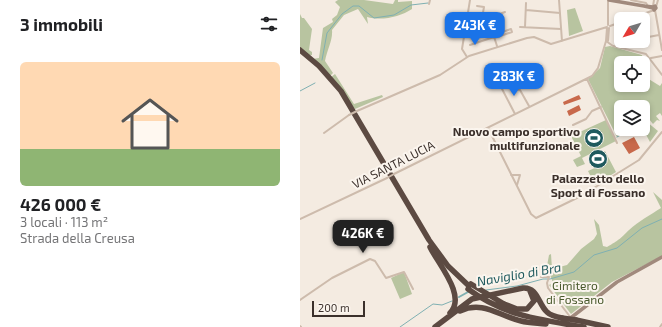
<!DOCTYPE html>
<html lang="it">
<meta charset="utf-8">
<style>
:root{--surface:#fff;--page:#f6f6f6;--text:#202124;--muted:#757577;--accent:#1a73e8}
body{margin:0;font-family:"Exo 2",sans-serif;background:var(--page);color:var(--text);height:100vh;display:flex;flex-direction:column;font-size:15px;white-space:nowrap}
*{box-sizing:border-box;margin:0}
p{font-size:13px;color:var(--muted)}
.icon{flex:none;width:22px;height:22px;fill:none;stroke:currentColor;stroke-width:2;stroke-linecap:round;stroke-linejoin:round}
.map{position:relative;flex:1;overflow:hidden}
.details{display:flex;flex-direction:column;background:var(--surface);width:300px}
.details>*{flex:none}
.needle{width:26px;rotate:232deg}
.fabs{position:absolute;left:314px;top:12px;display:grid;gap:8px}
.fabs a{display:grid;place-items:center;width:36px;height:36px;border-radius:6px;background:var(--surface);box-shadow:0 2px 6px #0003;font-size:20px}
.scale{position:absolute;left:12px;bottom:10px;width:53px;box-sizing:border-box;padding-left:4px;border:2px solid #3b302b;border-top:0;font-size:11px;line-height:14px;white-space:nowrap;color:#3b302b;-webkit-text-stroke:3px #fbf5ee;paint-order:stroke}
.price{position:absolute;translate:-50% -34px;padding:0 9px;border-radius:8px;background:var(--accent);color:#fff;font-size:13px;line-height:26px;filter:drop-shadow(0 1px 2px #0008)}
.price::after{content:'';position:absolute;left:50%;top:24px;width:12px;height:9px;margin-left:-6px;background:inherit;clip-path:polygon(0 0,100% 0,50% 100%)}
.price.current{background:#222;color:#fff}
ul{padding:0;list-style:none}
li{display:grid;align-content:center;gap:8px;height:212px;padding:0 20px}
li span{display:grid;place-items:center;height:124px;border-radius:6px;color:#555}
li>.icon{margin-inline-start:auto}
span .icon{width:72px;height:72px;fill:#fffc;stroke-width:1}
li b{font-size:17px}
h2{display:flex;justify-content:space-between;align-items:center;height:48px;padding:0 20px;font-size:17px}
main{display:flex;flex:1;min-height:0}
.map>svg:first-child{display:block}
</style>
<main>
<section class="details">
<h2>3 immobili<svg class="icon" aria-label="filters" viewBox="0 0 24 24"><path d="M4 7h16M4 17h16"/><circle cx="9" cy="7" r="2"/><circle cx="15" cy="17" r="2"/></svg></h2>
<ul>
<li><span style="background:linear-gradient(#ffd9b3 70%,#8fb573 0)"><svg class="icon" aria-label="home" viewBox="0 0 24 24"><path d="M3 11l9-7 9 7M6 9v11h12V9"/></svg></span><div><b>426 000 €</b><p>3 locali · 113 m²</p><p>Strada della Creusa</p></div></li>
</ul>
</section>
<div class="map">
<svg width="362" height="327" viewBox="0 0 362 327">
<rect width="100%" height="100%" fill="#f4ebe1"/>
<path fill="#b8c4a0" d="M38,0H64L93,4L95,0H98V2L112,1V9C100,17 82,21 67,17L68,24L58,9L44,15L32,30C33,40 27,50 25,61L33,73L30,76L12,59L19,58L23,28L33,22L32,19L37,15L40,7L35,2Z
M275,8L283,31L269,36L267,10Z
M0,14L2,18H4L12,29L9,50L12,52V55H9L0,48Z
M310,46L342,55L343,63H321V85H343V72L347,78L360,86L362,83V116L360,113L356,116L360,121L357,120L353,124L349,119L347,122L358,131L350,142L344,131L336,134L334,130L343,129V107H321V129H333L317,137L288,79L300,68L305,47Z
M35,74L54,104L82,95L83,97L55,109L31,77Z
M306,120L316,141L282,158L285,164L277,167L273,160L281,156L271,136Z
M305,151L316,172L295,185L288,171L306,163L301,153Z
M353,192L362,200V256L312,282L271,314L249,285L253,283L247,266L249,255L251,254L252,269L267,265L281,249L294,239L297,234L294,219L299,225L303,246L307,247C319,240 320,239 329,230C339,221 350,215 361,208Z
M104,272L112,294L100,299L91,278Z"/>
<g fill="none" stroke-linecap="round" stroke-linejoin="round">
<path stroke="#7fb0b2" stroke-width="1" d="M22,60L27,33L42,14L53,6H59L74,18L94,15L111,5L128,3
M0,91L15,83
M343,123L344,122
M317,137L332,129
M186,290L217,286L243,279H250L274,272L294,255L317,248L342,228L362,219
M100,327L133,304L142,305L152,301"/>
<path stroke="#7fb0b2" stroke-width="2" d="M159,297L168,292"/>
</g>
<path fill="#c8694b" d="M279,95L281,99L264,105L263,102Z
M279,105L281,110L269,116L267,111Z
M334,137L340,148L329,154L322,143Z"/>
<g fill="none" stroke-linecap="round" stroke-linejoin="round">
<path stroke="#cdbbac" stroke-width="2" d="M259,0L262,41
M331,0L346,3L348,6
M129,4L130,0
M177,6L184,7L182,18
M353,6L354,0
M356,7L358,0
M226,10L260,13
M355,10L362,50
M168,15L188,18
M330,19L354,10
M316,24L321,36
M308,25V0
M310,26L321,22
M167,27L184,30L191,28
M220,27L261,29
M225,27L226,3
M194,35L211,29L212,32L194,38
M343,38L359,35
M306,41L307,28
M308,41L309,28
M170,45L194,37
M197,46L188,18L205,12
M167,57L162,49L170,0
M351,58L362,56
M287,79L317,143
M201,87L215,114
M214,88L215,89L214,90L213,89Z
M215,89L220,90L229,106
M57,111L140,75L169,56L227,38L234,37L251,44L307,27
M273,125L286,119L292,111L301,107
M188,128L231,214L236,218L281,196L339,160L362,132
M24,133L49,115
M94,174L292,76L298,68L306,41L313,46L346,54L362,75
M211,175H220L217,185
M0,219L87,178
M241,277H249L247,283L248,288L271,318
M0,300L32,278L70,259L75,261L86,278L104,272L113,289
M0,326L1,327
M360,327L362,324"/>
<path stroke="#a18a7d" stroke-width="3.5" d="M309,0L344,6
M355,6L356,8L354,10L353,7Z
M353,8L344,6L353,7
M268,320L317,282L362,257"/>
<path stroke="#5c4a42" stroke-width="5.5" d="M0,50L19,66L41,91L129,240L148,266L169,286
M130,247C138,264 167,296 150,313
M204,304L217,309H227L234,301L230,291
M160,311C183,300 199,316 221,321C229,323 238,323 246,324
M276,320L308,327
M135,327L172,299L223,288C238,287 238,304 247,312C251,316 256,317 262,318"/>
<path stroke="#cdbbac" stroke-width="2" d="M49,115L57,111
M87,178L94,174"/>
<path stroke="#5c4a42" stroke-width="5.5" d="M171,284L204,304
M168,289C205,316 240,320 284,327
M262,318L276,320"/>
</g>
<defs>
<symbol id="stadium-disc" viewBox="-11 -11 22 22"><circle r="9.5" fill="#1f5a5e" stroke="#fbf5ee"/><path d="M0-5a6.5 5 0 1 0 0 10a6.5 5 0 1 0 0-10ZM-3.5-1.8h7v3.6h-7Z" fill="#fff"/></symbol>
</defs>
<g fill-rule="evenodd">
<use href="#stadium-disc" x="283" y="127" width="22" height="22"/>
<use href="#stadium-disc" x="287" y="148" width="22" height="22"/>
</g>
<g text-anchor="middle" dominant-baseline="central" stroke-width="4" stroke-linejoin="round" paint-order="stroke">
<g font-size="12" font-weight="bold" fill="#3b302b" stroke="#fbf5ee" text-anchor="end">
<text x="280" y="131">Nuovo campo sportivo<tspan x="280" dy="14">multifunzionale</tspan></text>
<text x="298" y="178" text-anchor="middle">Palazzetto dello<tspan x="298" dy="14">Sport di Fossano</tspan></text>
</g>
<g font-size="12" fill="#3b302b" stroke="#fbf5ee">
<text transform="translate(93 164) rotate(-27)">VIA SANTA LUCIA</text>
</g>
<g font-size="12" fill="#4a5a2e" stroke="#fbf5ee">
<text x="275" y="285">Cimitero<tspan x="275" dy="14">di Fossano</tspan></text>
</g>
<g font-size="13" font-style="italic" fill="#1f5a5e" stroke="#fbf5ee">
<text transform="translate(219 274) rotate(-10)">Naviglio di Bra</text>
</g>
</g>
</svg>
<div class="fabs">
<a><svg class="needle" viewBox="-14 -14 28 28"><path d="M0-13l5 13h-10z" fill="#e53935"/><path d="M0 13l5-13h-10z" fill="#757577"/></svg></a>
<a><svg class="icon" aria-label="locate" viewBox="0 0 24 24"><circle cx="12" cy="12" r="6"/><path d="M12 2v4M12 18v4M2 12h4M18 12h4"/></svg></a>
<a><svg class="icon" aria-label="layers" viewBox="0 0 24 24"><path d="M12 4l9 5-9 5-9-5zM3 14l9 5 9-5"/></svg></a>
</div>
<div class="scale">200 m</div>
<b class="price" style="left:175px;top:46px">243K €</b>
<b class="price" style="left:214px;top:97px">283K €</b>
<b class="price current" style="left:63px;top:254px">426K €</b>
</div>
</main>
